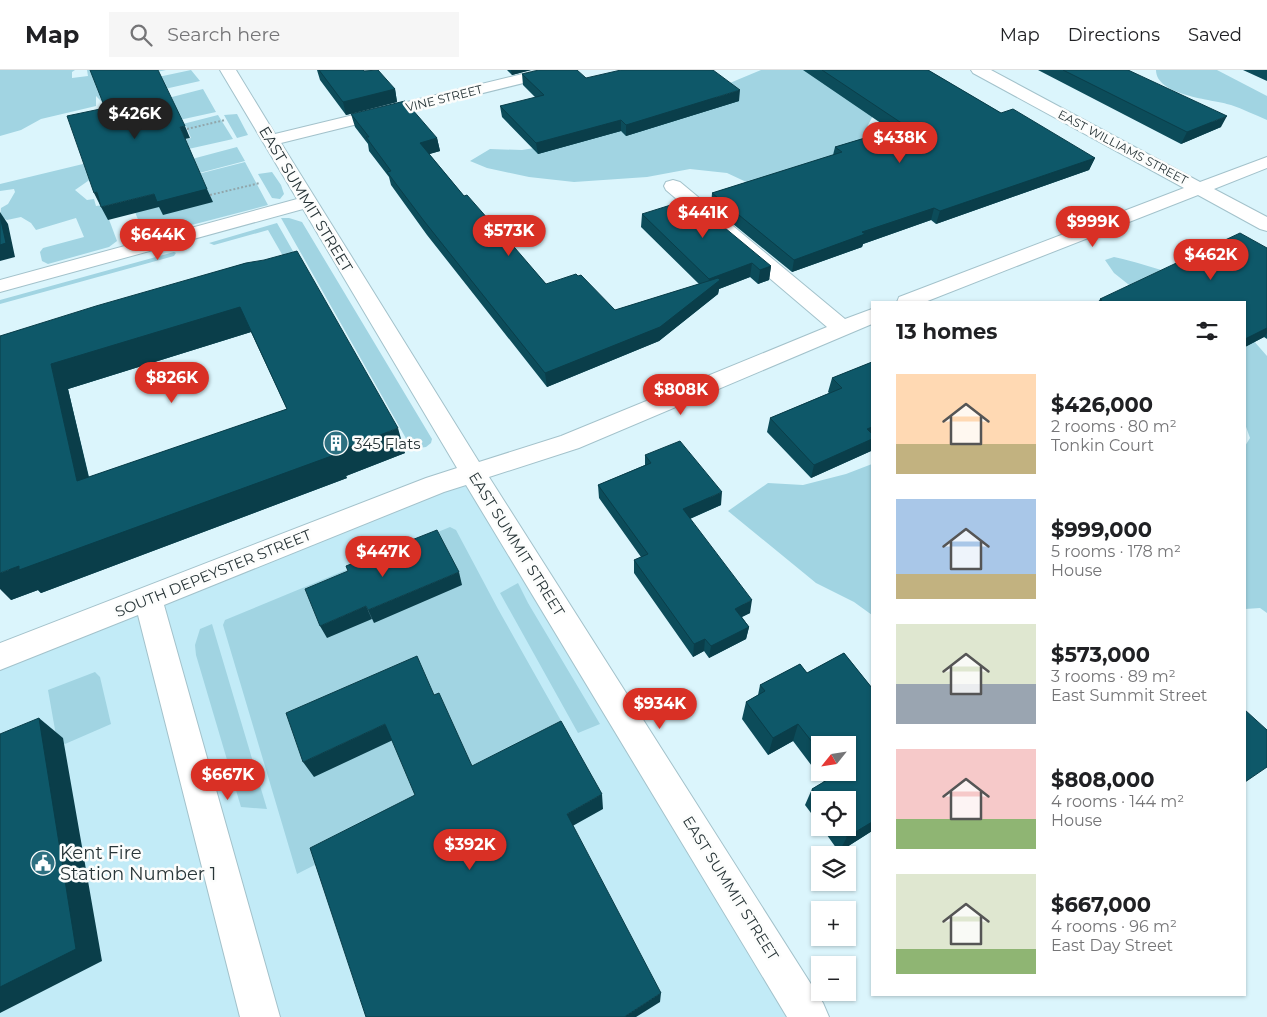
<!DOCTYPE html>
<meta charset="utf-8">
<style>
:root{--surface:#fff;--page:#f6f6f6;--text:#202124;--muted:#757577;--line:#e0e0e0;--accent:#d93025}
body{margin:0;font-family:Montserrat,sans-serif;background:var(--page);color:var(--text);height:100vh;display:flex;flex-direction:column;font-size:19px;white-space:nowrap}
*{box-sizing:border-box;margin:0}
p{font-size:16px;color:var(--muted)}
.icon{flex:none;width:28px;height:28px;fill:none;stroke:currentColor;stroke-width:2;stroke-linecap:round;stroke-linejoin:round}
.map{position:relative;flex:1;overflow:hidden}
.sheet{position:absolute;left:871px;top:231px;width:375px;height:695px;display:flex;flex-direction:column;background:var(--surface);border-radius:0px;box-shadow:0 1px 4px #0004}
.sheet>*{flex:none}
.needle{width:32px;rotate:240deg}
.buttons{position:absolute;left:811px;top:666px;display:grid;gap:10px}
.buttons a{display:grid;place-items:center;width:45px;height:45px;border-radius:0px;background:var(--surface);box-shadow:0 1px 4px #0004;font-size:25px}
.price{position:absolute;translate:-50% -42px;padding:0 11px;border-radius:18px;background:var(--accent);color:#fff;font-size:16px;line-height:32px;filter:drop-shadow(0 1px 2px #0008)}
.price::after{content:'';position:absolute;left:50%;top:30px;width:15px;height:11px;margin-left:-8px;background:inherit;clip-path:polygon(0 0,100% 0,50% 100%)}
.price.on{background:#222;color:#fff}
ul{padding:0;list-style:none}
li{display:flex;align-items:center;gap:15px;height:125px;padding:0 25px}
li span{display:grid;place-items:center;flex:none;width:140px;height:100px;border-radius:0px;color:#555}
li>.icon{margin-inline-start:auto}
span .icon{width:60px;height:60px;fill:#fffc;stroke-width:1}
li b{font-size:21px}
h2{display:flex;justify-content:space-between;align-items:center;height:60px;padding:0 25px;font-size:21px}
header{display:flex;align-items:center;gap:30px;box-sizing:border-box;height:70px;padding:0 25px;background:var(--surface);border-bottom:1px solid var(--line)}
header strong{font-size:24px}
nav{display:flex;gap:28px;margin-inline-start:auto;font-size:18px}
.search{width:350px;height:45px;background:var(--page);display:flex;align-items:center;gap:12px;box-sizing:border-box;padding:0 18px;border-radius:0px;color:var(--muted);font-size:19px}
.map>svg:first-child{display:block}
</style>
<header>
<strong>Map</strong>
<div class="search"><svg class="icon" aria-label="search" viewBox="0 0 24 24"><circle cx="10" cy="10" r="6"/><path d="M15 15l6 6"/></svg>Search here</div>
<nav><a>Map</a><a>Directions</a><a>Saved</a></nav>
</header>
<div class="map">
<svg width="1267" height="947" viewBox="0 0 1267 947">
<rect width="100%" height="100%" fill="#dbf5fc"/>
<path fill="#c2ebf7" d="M473,402L809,947H0V587Z"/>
<path fill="#a1d4e2" d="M0,0H75L72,2V8L88,6L87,0H166L97,15V20L191,0L200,11L103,33L96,26V36L41,49L21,60L0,66Z
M761,0H819L880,32L865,61L897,104L772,124L727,103L690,99L647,107L574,112L529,107L487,98L470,91L490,79L522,80L578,71L689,30Z
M1156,0H1217L1267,26V50C1255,45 1243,39 1231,35C1212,29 1156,26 1156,0Z
M203,19L216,42L129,61L172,27Z
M237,44L248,65L237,68L224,45Z
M218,45L233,69L175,82L98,104L75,120L87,130L94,129L96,136L103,135L104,136L117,171L109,177L48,194L42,191L40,182L43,178L84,167L76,148L36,160L31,153L21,147L7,150L0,147L1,138L8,134L15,122L14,119L0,121V114L191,68L186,56L176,58L175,56Z
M237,77L245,91L184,107L192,89Z
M245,92L268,135L153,165L144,164L130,130L163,113Z
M272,102L281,115L284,124L280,129L272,128L258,104Z
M281,148H289L302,152L432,369L431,373L426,377L412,379Z
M277,153L302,197L291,200L268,160L214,175L209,173Z
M174,182L176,183L174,186L0,234V230Z
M1114,187C1135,191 1154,199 1175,203L1143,226L1114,203L1105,190Z
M1245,261L1267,286V543L1260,538L1245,539V376L1250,368L1245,354Z
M872,394V545L854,532L816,513L728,441L768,413L803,415L846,404Z
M450,457L456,460L498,539L569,665L297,804L223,555L225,550Z
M518,513L528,533L600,654L578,663L500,523Z
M212,554L267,739L241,737L196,585L195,575L200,559Z
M95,602L100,607L111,654L65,674L57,671L48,620Z"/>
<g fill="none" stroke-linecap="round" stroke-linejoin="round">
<defs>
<path id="minor" d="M220,0H236L275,64L539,0H566L564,3L281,73L479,392L561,366L827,257L666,120L664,116L666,112L673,110L680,112L845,249L872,239V254L579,378L489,407L823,933L829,947H787L466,415L444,422L164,535L280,947H240L138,545L0,600V573L426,408L457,398L303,139L0,222V210L297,129Z
M971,0H991L1200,112L1267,87V98L1214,119L1267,147V161L1260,159L1198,125L925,232H897L899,227L1184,118L973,3Z"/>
</defs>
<use href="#minor" stroke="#a3c2cb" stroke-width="2"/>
<path stroke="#91a6ab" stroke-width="2" stroke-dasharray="2 2" stroke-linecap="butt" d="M187,59L225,50
M210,125L260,113"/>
<use href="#minor" fill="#fff" fill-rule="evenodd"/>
</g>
<path fill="#0c4c5a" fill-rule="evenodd" d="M317,0H363L395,19L397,32L346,45L320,10Z
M507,0H531L512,5Z
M803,0H928L1001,43L1095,88L1089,100L936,154L931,150L863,174L862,177L792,202L711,136L712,123L833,85L835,77L891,60Z
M1038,0H1128L1221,57L1181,74Z
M1243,0H1267V11Z
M522,4L586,8L739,31L626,66L621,61L538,84L502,47L500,36L536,28L523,15Z
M351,44L437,68L440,81L429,84L464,126L489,150L546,214L615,240L699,214L641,157L642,144L771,196L769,210L758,214L750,207L719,219L718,224L659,271L547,317L427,165L391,115L389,107L369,81L368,74L355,57Z
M1267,178V269L1264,267L1245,277V232L1099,231L1100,229Z
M246,193L405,383L346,406L347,408L41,523L38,520L11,530L0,266ZM251,262L287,339L89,407L68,319Z
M872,292L871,381L811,408L767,362L770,348L829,323L828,322L832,308Z
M645,385L721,435L690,449L750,543L742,547L749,557L746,569L709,588L704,581L693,587L634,503V490L641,487L599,428L598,415L645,395Z
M844,583L872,618V761L839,782L822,758H848V730H820V755L805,735L812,719L824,712L793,671L768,685L742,649L746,632L758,625L760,615L800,594L807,603ZM820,675H848V702H820Z"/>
<path fill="#0a3e4a" d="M511,0H531L512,5Z
M395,19L397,32L346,45L343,32Z
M740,20L739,31L626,66V55Z
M1227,46L1221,57L1181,74L1187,62Z
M621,50V61L538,84L536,73Z
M185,56L190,68L185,69L180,57Z
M437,68L440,81L423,86L420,73Z
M1095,88L1089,100L936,154L940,141Z
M207,119L213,132L163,145L159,137L108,150L101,137L154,124Z
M97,122L103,135H100L94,123Z
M934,138L931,150L863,174L862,177L792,202L794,190L862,162Z
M0,142L8,154L15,187L0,191Z
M752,193L750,207L719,219L718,224L659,271L547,317L545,303L708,219L709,209Z
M771,196L769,210L758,214L760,200Z
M240,237L251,262L68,319L95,435L77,411L51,294Z
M1267,258V263L1264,267L1245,277V269Z
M872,357V369L867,359Z
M398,358L405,383L346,406L347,408L41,523L38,520L11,530L0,519V503L336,382Z
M872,369V377L871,381L811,408L814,395Z
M722,422L721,435L682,452L683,439Z
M459,502L462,515L374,553L368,540Z
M752,530L750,543L733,551L735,539Z
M366,536L372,549L327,568L320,556Z
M749,557L746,569L709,588L711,576Z
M705,569L704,581L693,587L694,574Z
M39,648L63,668L102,891L0,943V917Z
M385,654L393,670L314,707L303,692Z
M798,654L793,671L768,685L773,668Z
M602,724L603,739L569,758L567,744Z
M872,752V761L839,782L847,767Z
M661,923L660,932L636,947H624Z"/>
<path fill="#0e5869" stroke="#0a3e4a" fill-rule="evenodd" d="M90,0H158L185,56L180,57L207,119L157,132L154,124L101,137L97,122L94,123L67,46L105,38Z
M319,0H363L364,1L378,0L395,19L343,32Z
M539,0H577L586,8L621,0H713L740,20L626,55L621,50L536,73L500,36L544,25L522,4Z
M822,0H928L1001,43L1013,39L1095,88L940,141L934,138L862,162L865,164L794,190L712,123L842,82L835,77L898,58L895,56L903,54Z
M1063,0H1128L1227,46L1187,62Z
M405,31L437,68L420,73L464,126L467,125L489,150L490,149L546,214L576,204L578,206L581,205L615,240L718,208L720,210L660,257L545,303L424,151L387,102L391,101L366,67H369L351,44Z
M690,129L771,196L760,200L752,193L709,209L642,144Z
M0,146L6,173L0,175Z
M1240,163L1267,178V258L1245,269V232H1097L1102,230L1100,229Z
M297,181L398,358L336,382L337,384L19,500V496L0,503V266L96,236L246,193L264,190ZM240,237L287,339L77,411L51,294Z
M872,292V357L867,359L872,364V369L814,395L770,348L842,318L832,308Z
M680,371L722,422L683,439L752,530L735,539L749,557L711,576L705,569L694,574L634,490L648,484L598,415L651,393L645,385Z
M437,460L459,502L368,540L366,536L320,556L305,519L348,501L346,496Z
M844,583L872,618V752L847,767L840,758H848V730H820L812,719L837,704L836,702H848V675H820V682L798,654L773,668L746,632L765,621L760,615L800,594L807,603Z
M417,586L434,625L439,623L472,696L561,651L602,724L567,744L661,923L624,947H366L310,778L415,725L385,654L303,692L286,643Z
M1245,640L1267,660V697L1245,712Z
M39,648L76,879L0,917V664Z"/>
<defs>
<symbol id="building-disc" viewBox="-11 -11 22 22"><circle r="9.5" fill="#2d7081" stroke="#fcfdfc"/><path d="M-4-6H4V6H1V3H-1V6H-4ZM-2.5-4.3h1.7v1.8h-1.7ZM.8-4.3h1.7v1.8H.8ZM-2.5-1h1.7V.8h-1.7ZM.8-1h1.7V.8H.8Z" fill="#fff"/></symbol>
<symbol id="civic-disc" viewBox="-11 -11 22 22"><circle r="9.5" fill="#2d7081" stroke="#fcfdfc"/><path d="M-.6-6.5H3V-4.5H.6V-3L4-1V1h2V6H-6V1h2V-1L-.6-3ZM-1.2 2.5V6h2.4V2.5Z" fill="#fff"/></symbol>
</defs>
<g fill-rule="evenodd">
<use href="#building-disc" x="322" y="359" width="28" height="28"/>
<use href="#civic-disc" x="29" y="779" width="28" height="28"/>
</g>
<g text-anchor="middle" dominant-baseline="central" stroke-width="5" stroke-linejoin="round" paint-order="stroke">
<g font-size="12" fill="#283538" stroke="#fcfdfc">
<text transform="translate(444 28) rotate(-14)">VINE STREET</text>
<text transform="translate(1123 77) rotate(28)">EAST WILLIAMS STREET</text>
</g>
<g font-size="15" fill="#283538" stroke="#fcfdfc">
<text transform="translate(306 129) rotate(59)">EAST SUMMIT STREET</text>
<text transform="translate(517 474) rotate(58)">EAST SUMMIT STREET</text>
<text transform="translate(213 503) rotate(-22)">SOUTH DEPEYSTER STREET</text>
<text transform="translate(731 818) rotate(58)">EAST SUMMIT STREET</text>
</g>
<g font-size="15" fill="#283538" stroke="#fcfdfc" text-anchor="start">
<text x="354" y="373">345 Flats</text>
</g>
<g font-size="18" fill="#283538" stroke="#fcfdfc" text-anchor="start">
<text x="60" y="783">Kent Fire<tspan x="60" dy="21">Station Number 1</tspan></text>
</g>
</g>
</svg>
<div class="buttons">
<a><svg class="needle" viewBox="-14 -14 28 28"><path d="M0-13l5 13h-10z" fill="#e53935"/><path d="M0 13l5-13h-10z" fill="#757577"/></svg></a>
<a><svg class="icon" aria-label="locate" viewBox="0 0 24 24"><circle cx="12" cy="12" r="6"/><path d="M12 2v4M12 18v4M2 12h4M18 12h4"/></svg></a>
<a><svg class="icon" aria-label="layers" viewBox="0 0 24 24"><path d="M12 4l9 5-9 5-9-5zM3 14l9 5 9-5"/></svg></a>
<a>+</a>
<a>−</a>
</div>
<b class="price on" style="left:135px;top:70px">$426K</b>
<b class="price" style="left:900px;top:94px">$438K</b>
<b class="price" style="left:703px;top:169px">$441K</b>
<b class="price" style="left:1093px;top:178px">$999K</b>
<b class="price" style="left:509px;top:187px">$573K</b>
<b class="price" style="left:158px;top:191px">$644K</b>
<b class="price" style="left:1211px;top:211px">$462K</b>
<b class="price" style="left:172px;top:334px">$826K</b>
<b class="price" style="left:681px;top:346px">$808K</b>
<b class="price" style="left:383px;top:508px">$447K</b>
<b class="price" style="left:660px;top:660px">$934K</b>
<b class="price" style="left:228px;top:731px">$667K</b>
<b class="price" style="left:470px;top:801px">$392K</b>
<section class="sheet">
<h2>13 homes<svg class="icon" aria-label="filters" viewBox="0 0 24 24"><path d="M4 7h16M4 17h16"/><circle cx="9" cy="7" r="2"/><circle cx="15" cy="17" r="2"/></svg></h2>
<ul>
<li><span style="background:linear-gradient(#ffd9b3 70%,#c2b280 0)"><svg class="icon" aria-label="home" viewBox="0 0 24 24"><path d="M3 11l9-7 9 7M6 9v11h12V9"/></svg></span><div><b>$426,000</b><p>2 rooms · 80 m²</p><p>Tonkin Court</p></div></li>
<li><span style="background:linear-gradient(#a9c7e8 75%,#c2b280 0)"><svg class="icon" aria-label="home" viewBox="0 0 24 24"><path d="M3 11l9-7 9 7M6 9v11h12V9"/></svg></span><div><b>$999,000</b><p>5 rooms · 178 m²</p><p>House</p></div></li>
<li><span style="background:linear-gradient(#dfe7d0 60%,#9aa5b1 0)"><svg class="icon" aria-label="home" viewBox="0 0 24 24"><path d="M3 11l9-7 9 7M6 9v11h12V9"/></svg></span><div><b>$573,000</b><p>3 rooms · 89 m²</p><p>East Summit Street</p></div></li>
<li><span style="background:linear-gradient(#f6c9c9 70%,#8fb573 0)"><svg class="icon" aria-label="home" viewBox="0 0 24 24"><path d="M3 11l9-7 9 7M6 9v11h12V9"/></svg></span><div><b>$808,000</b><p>4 rooms · 144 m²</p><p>House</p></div></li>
<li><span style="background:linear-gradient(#dfe7d0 75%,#8fb573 0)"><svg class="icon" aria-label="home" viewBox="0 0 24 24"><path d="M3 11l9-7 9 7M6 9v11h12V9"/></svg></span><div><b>$667,000</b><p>4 rooms · 96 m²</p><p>East Day Street</p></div></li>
</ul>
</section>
</div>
